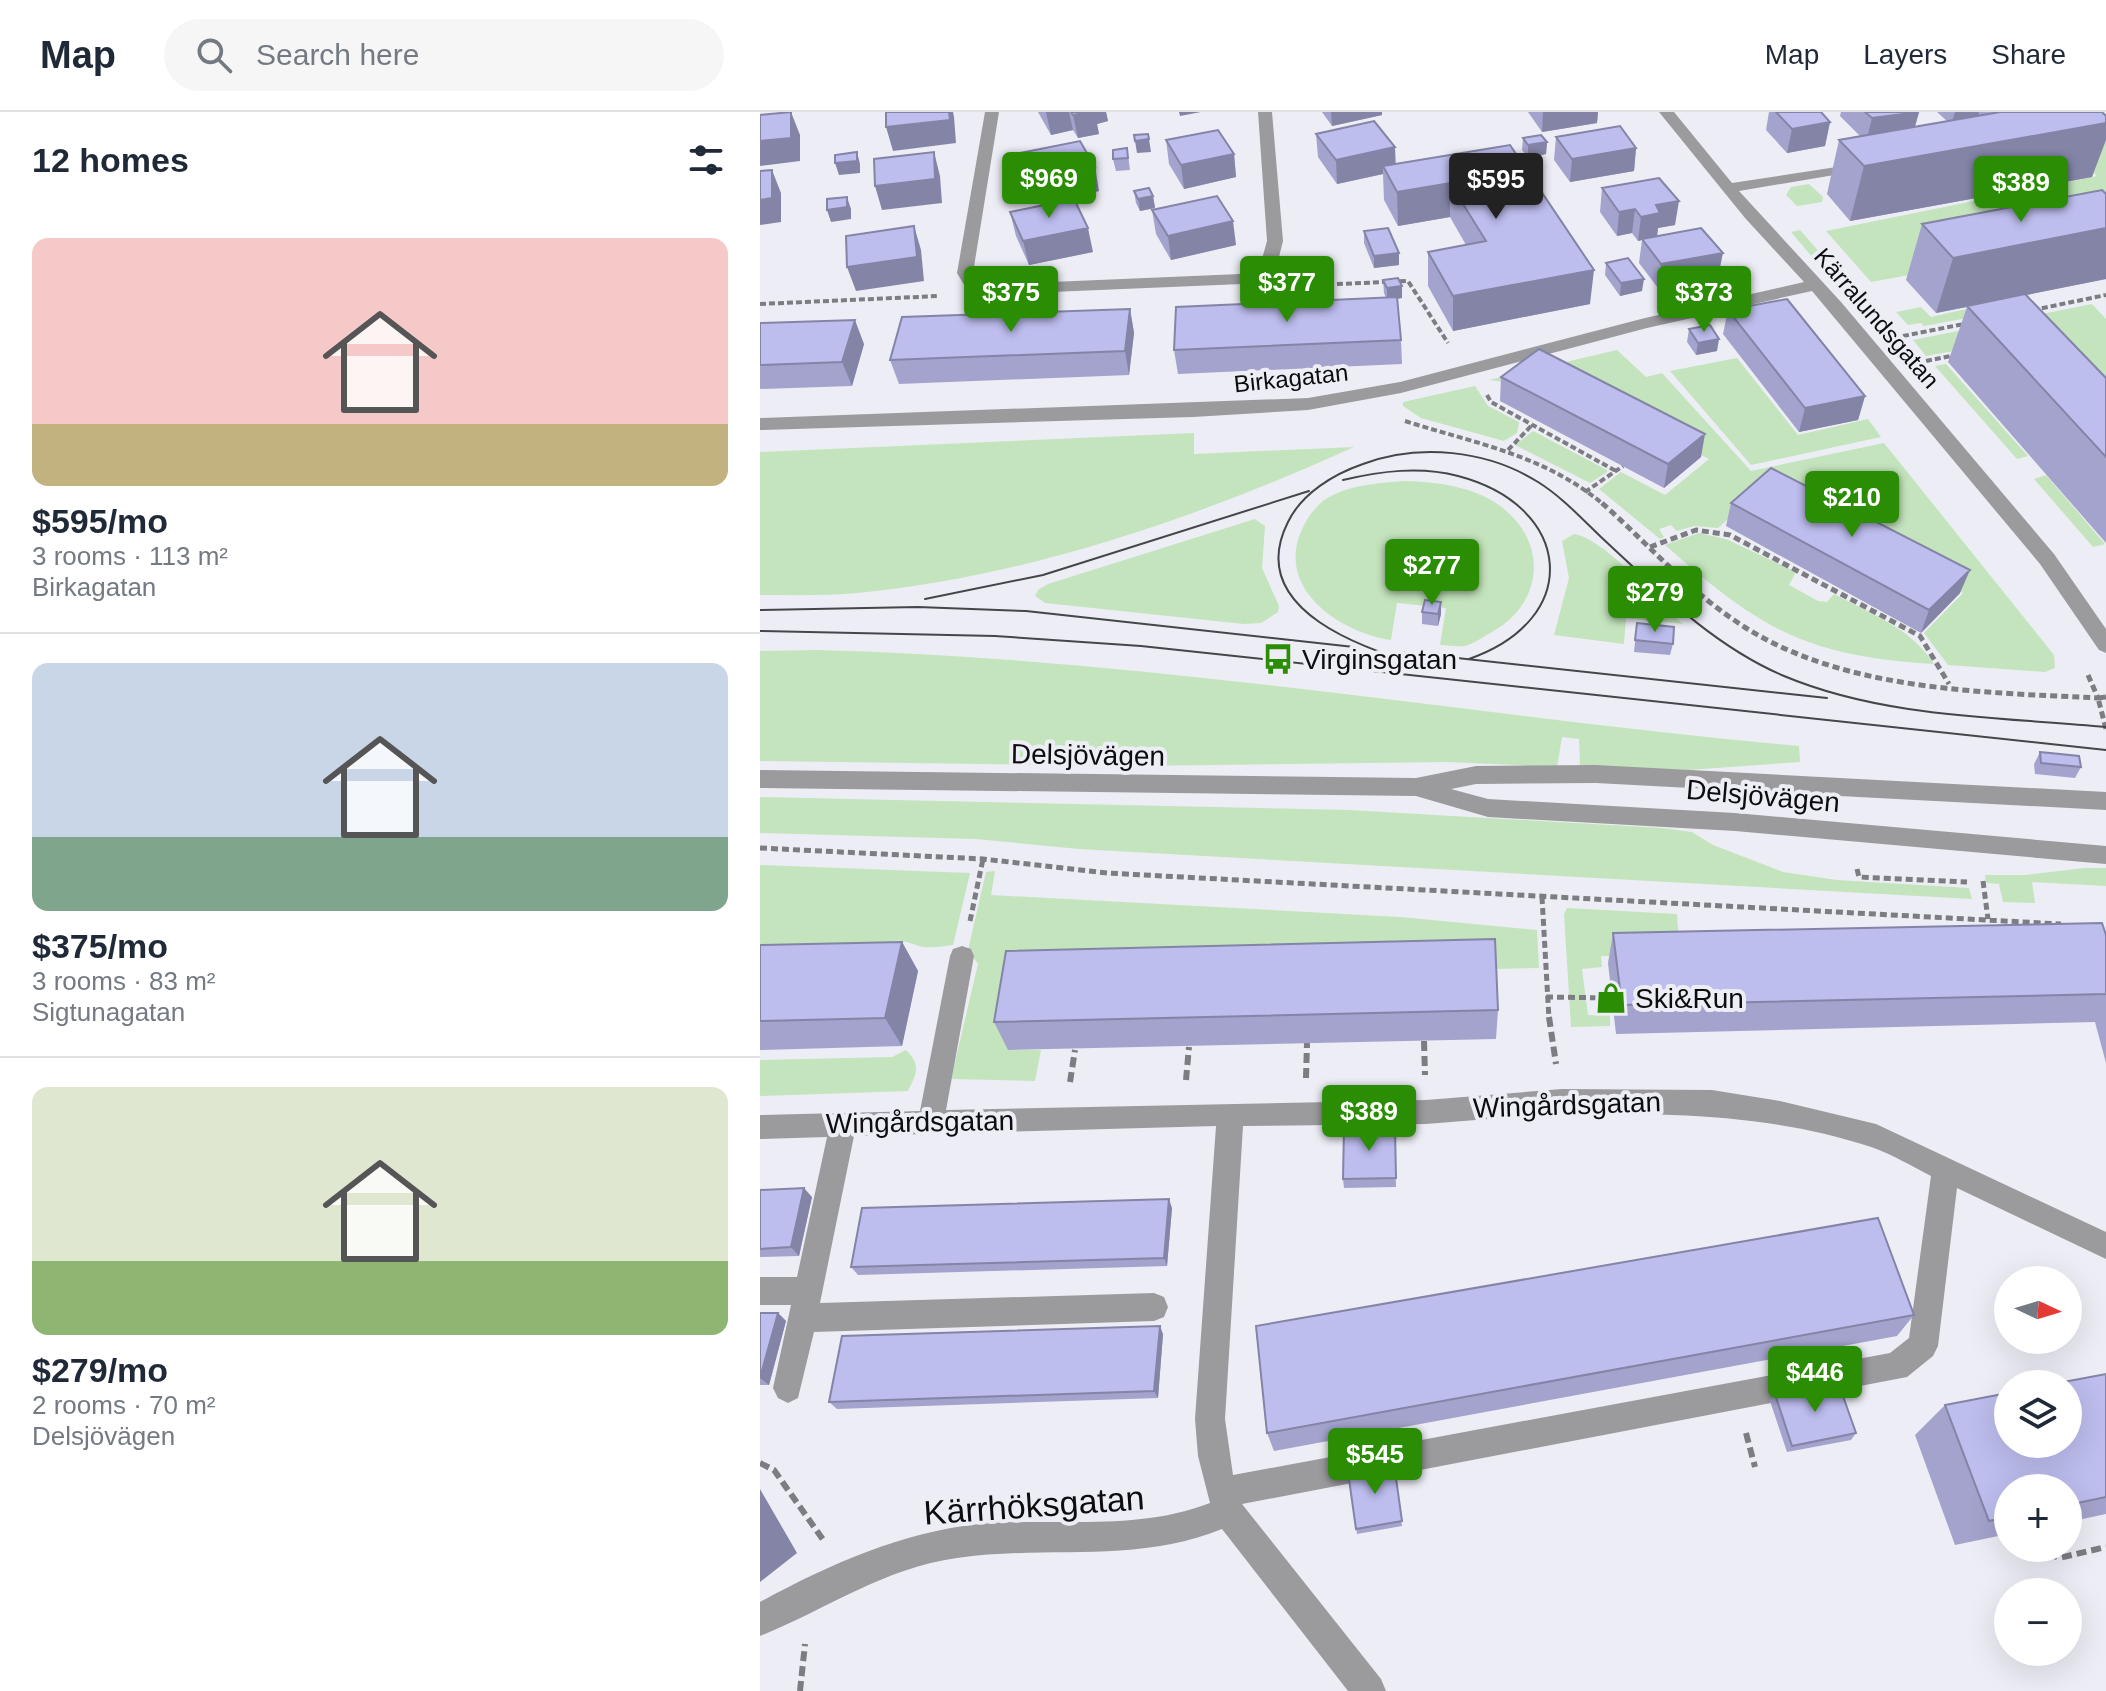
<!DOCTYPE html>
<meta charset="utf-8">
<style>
:root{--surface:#fff;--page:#f6f6f7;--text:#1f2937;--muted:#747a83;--line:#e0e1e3;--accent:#2b8d03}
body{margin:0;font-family:Helvetica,sans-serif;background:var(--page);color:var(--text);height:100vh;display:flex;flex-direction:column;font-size:30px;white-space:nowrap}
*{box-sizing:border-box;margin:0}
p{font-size:26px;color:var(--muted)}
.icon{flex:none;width:44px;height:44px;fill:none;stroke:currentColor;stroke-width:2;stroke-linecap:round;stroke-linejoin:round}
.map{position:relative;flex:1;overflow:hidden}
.sheet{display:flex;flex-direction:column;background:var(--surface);width:760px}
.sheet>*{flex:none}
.needle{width:52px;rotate:94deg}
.fabs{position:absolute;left:1234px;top:1154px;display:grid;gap:16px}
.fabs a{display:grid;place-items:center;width:88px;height:88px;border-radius:50%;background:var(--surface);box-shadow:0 8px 32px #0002;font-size:40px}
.price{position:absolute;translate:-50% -68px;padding:0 18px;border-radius:8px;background:var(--accent);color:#fff;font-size:26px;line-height:52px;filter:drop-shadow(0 2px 4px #0008)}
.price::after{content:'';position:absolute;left:50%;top:48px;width:24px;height:18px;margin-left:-12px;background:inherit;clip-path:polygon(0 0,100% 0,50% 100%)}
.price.on{background:#222;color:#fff}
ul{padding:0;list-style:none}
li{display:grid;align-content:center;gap:16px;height:424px;padding:0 32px}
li+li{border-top:2px solid var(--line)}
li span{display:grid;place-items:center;height:248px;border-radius:16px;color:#555}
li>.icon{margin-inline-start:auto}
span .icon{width:144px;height:144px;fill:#fffc;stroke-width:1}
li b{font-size:34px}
h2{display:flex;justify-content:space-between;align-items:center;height:96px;padding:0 32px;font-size:34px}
header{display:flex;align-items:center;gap:48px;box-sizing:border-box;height:112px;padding:0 40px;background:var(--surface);border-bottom:2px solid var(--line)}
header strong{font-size:38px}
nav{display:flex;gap:44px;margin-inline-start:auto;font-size:28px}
.search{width:560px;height:72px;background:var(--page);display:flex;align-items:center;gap:20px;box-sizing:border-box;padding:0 28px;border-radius:44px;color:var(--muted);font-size:30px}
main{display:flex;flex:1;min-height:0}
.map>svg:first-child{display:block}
</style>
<header>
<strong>Map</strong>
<div class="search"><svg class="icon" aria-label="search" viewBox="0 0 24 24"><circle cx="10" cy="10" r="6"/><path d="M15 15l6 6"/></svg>Search here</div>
<nav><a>Map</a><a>Layers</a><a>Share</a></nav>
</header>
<main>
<section class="sheet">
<h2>12 homes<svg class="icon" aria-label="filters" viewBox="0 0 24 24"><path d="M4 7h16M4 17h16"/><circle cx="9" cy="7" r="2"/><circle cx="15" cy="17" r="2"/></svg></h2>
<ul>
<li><span style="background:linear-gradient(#f6c9c9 75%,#c2b280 0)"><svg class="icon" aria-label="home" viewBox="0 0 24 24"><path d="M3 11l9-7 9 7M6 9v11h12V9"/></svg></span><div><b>$595/mo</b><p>3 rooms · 113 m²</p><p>Birkagatan</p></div></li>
<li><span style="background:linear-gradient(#c9d6e8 70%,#7fa58c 0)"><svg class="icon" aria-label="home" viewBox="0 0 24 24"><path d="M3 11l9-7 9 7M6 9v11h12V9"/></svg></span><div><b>$375/mo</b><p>3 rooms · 83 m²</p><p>Sigtunagatan</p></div></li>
<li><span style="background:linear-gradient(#dfe7d0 70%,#8fb573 0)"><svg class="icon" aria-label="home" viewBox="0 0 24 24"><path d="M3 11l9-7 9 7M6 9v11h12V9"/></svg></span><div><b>$279/mo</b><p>2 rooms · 70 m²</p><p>Delsjövägen</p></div></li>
</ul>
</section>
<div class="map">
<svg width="1346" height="1579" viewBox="0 0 1346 1579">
<rect width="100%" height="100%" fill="#ededf6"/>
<path fill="#c4e4bd" d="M1346,17V151L1325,131L1111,170L1066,119L1337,64L1296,27Z
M1049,72L1063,85L1062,90L1037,94L1026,83L1031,75Z
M1040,118L1091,176L1081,179L1031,120Z
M1332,192L1346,207V336L1247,229L1166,244L1153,228Z
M1161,195L1171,205L1206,197L1213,205L1164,214L1161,211L1148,213L1136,200Z
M857,238L886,265L902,261L991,359L1124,331L1294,543L1295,556L1285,560L1188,553L1164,521L1203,481L1004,374L958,416L934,414L917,419L911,413L899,417L904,425L900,427L839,377L861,360L905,383L949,347L777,260L745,270L729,268Z
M977,246L1038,323L1108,307L1121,325L991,353L910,259Z
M1186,252L1268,344L1257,347L1175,254Z
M715,274L728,294L759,310L757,321L744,329L661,306L643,294V290Z
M773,319L847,358V360L830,371L755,333Z
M434,321V342L594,335C437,406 269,464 98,481C66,484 32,483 0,483V340Z
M1286,363L1345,432L1333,435L1274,367Z
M644,369C676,370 712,374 739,393C788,429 785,490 732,520C724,524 714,532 705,534C697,535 688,533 680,533L686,496L637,491L631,528C583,521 518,480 540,422C545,409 554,395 566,387C588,373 618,371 644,369Z
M495,407L505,414L502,456L519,494L518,500L501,511L484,512L285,491L275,484L278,478L288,472Z
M939,421L966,427L1036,460L1029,473L1058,489L1067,490L1074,482C1111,502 1151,516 1174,552C1045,544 1000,517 905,433Z
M814,422C844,426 899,490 923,512L866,506L864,532L794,523L809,466L802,429Z
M56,538C385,546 711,604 1039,634L1040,650L928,658L820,654L819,627L802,625L797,655L688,650L373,654L0,649V539Z
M0,685L589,698L902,716L932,720L953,733L1023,760L1077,768L1209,776L1212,787L319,737L216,727L0,721Z
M0,753L210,761L193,833C183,834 168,837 159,834C144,829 137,825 122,834L0,840Z
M1324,756H1346V774L1272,770L1275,791L1243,790L1239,772L1226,771L1225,763H1265Z
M235,759L231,783L640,805L777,818L779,856L260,868L249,938H281L275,969L191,967L218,852L208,838L226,760Z
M807,796L917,802L919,831L890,844H841L842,855L822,857L828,903H850V914L811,915L804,802Z
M146,938C161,953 157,961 148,979L0,984V948L132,945Z"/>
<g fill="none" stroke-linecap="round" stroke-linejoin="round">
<path stroke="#7c7c82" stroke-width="4" stroke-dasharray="6 3" stroke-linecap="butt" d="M532,174L648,169L688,231
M0,192L179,184
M1273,198L1346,183
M1143,224L1204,212
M1166,249L1196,243
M727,283L731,290L856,359
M645,309C717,332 785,343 844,393
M748,338L773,312
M825,380L863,354"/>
<path stroke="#7c7c82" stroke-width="5" stroke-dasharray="7 4" stroke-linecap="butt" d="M842,391C886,430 925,475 974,508C1076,579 1218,580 1338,586L1328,563
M890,435L936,418L970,423L1160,524L1189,572
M1346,585L1338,586L1346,617
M0,736L223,747L347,761L1301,812
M1097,757L1099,765L1207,770
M1223,769L1228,807
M782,785L789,907
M210,809L223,747
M786,885L851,886"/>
<path stroke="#7c7c82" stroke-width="6" stroke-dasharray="10 5" stroke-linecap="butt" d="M789,905L796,952
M664,929L665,963
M546,966L547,931
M426,968L429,935
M310,970L315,938
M986,1321L995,1355
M0,1351L14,1358L64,1429
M1274,1436L1299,1446L1346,1435
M40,1579L45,1532"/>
<path fill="#9b9b9e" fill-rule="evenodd" d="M225,0H239L213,161L218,168L244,172L480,162L500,154L507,129L498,0H512L523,129L516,157L482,172L244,182L206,176L197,161Z
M899,0H914L972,71L1109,50V56L1104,58L979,79L1081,190L1294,442L1346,517V541L1339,538L1280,452L1052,179L887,216L641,281L548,298L433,305L0,318V306L548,286L640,270L885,206L1044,170L985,106Z
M836,653L1346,680V698L836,671L716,672L691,677L728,687L975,701L1346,734V752L975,719L728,705L656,684L0,676V658L656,666L716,654Z
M202,834L211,837L214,844L186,998L666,988L802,977L952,978L1020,989L1116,1012L1346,1120V1147L1197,1076L1178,1234L1173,1244L1147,1265L482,1392L621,1567L626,1579H588L462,1417C376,1452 287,1433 197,1446C124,1456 67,1497 0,1524V1490C72,1451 148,1417 231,1411C304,1407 381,1418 450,1391L438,1344L435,1307L456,1014L94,1024L60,1191L394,1181L404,1185L408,1195L404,1205L394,1209L54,1220L38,1286L28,1291L18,1286L13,1276L31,1193H0V1165H37L67,1025L0,1027V1003L160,999L190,844L193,837ZM802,1001C909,1002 1007,1001 1111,1035C1131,1042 1152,1054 1171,1064L1149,1226L1130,1241L473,1363L465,1307L483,1014L666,1012Z"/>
<path stroke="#45454a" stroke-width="2" d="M583,368C621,359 660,354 698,364C813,394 824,507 709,547
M165,487L283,463L549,379
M0,498L158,495L266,499L594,535
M0,519L235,524L381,534L1346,638
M642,540L1067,586
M670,556C609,539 483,499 528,410C542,381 574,362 603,352C659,331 727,338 778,370C802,385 821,406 841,425C897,477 953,534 1024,564C1124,606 1240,605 1346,615"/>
</g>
<path fill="#a3a3cd" d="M278,0H346L348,9L337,12L339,22L318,26L313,18L291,23Z
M562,0H622V3L572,14Z
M768,0H838L837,11L782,20Z
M1009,0H1061L1070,10L1065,34L1027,41L1006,18Z
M1081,0H1159L1155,15L1187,9L1177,0H1342L1332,65L1090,109L1067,82L1079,28L1100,24L1080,4Z
M556,22L635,35V52L750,33L830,192L693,219L668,174V140L706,133L690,105L638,114L624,88L623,62L577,72L558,45Z
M796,25L876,36L874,59L810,70L794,48Z
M763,26L787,30L786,42L768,46L762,38Z
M406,28L474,42L476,65L424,77L409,52Z
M367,36L370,58L356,59L353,47Z
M260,41L339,79L278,92L265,65Z
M842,76L915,113L898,116L897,124L958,165L898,176L879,151L882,128L878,129L872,121L857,124L840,100Z
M374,79L393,84L395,96L380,99L376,91Z
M1346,82V167L1266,183L1346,266V431L1188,250L1207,195L1176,201L1146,168L1162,112Z
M392,98L476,133L411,148L396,122Z
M250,100L333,140L269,153L256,124Z
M604,119L639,141V153L614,156L604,131Z
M846,151L882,179L860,184L845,163Z
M526,168L528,190L626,186L624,181L623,168L642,186L637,187L641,228L642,252L418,262L414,238L492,191L491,186Z
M248,177L251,190L248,201H234L230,189Z
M370,197L374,221L369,263L139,272L130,248Z
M968,198L1105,284L1098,308L1039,320L963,222Z
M0,211L104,232L92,274L0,277Z
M929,217L957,239L936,243L927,230Z
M741,265L941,345L904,376L740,289Z
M971,391L1200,481L1161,521L966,414Z
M681,490V502L678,514L662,512V500Z
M877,511L913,532L910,543L874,540Z
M1280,640L1321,655L1315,666L1275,662L1274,652Z
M853,821L1346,823V951L1335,910L856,922L848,851Z
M142,830L158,859L142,934L0,938V833Z
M738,898L736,927L248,938L234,910Z
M635,1016L636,1075L584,1076L583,1067Z
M0,1078L52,1085L39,1144L0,1145Z
M412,1096L407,1154L98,1163L91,1155Z
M0,1201H18L26,1209L9,1273H0Z
M1154,1203L1137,1224L514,1339L507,1321Z
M403,1222L398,1286L77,1297L69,1290Z
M1346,1262V1402L1308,1410V1376H1248V1422L1195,1433L1155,1323L1185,1293Z
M1015,1282L1096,1321L1091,1328L1027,1340L1010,1289Z
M634,1352L642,1414L597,1422L588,1360Z"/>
<path fill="#8484a7" d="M31,0L40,23V49L0,54V29Z
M189,0H193L194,5L196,31L133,39L126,15Z
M286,0H309L313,18L291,23Z
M327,0H346L348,9L337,12L339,22L318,26L313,3Z
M419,0H441L420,4Z
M571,0H622V3L572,14Z
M783,0H838L837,11L782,20Z
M1159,0L1152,24L1106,30L1112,6Z
M1195,0H1219L1217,9L1191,13Z
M1070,10L1065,34L1027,41L1032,17Z
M1346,11V28L1332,65L1090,109L1104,54Z
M389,27L391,40L377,41L375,29Z
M787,30L786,42L768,46V33Z
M635,35L636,59L623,54V62L577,72L576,48Z
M876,36L874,59L810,70L812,47Z
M97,40L100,52V61L79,63L75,51Z
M174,40L180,64L182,91L122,98L115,74Z
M474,42L476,65L424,77L421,53Z
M335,55L339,79L278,92L273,68Z
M12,58L21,81V110L0,113V88Z
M690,71V105L638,114L637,80Z
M393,84L395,96L380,99L378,87Z
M87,85L91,97V107L71,110L67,98Z
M919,89L915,113L898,116L897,124L878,129L881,105L896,93Z
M875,97L872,121L857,124L859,100Z
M473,109L476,133L411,148L408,124Z
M154,114L161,138L164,169L96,179L87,155Z
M328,116L333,140L269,153L263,129Z
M1346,116V167L1176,201L1193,146Z
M639,141V153L614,156V144Z
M963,141L958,165L898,176L901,152Z
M834,158L830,192L693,219V184Z
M884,167L882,179L860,184L861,171Z
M642,174V186L627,188V176Z
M248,177L251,190L248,201L245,189Z
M370,197L374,221L369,263L365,239Z
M95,208L104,232L92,274L82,250Z
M959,227L957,239L936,243L938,231Z
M1105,284L1098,308L1039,320L1045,296Z
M945,322L941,345L904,376L908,352Z
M1210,458L1200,481L1161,521L1169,498Z
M681,490V502L678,514V502Z
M142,830L158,859L142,934L125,906Z
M44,1076L52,1085L39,1144L31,1135Z
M409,1087L412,1096L407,1154L404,1146Z
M18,1201L26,1209L9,1273L0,1266Z
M400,1214L403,1222L398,1286L394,1279Z
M0,1377L37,1441L0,1470Z"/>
<path fill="#bdbdee" stroke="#8484a7" stroke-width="2" d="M31,0V26L0,29V3Z
M126,0H189L190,8L126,15Z
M311,0H327L313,3Z
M1016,0H1061L1070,10L1032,17Z
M1105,0H1159L1112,6Z
M1240,0H1342L1346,4V11L1104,54L1079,28Z
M614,9L635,35L576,48L556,22Z
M860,14L876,36L812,47L796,25Z
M458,18L474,42L421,53L406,28Z
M388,22L389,27L375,29L374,23Z
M781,23L787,30L768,33L763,26Z
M320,29L335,55L273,68L260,41Z
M750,33L834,158L693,184L668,140L726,129L690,71L637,80L623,54Z
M367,36L368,46L353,47V38Z
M97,40V49L75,51V43Z
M174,40L175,67L115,74L114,47Z
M12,58V86L0,88V59Z
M899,66L919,89L896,93L900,101L881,105L875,97L859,100L842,76Z
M389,76L393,84L378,87L374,79Z
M1342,78L1346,82V116L1193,146L1162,112Z
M457,84L473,109L408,124L392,98Z
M87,85V95L67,98V87Z
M314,87L328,116L263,129L250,100Z
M154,114L157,145L87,155L86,124Z
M628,116L639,141L614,144L604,119Z
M941,116L963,141L901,152L882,127Z
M868,146L884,167L861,171L846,151Z
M638,166L642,174L627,176L623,168Z
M526,168L527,185L491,186V169Z
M248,177L245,189H230L233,178Z
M1265,182L1346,266V345L1207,194Z
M637,185L641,228L414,238L416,195Z
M1027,187L1105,284L1045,296L968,198Z
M370,197L365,239L130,248L142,205Z
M95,208L82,250L0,253V211Z
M950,213L959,227L938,231L929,217Z
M779,237L945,322L908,352L741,265Z
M1011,356L1210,458L1169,498L971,391Z
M665,488L681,490L678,502L662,500Z
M877,511L914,515L913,532L875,528Z
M1280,640L1319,644L1321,655L1281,651Z
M1342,811L1346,823V882L862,893L853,821Z
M735,827L738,898L234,910L246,839Z
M142,830L125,906L0,909V833Z
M584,1016H635L636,1066L583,1067Z
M44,1076L31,1135L0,1137V1078Z
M409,1087L404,1146L91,1155L102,1096Z
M1118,1106L1154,1203L507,1321L496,1214Z
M0,1201H18L0,1266Z
M400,1214L394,1279L69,1290L82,1224Z
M1346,1262V1385L1308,1393V1376H1248V1405L1229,1409L1185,1293L1248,1281V1332H1308V1272H1293Z
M1078,1270L1096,1321L1032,1334L1015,1282Z
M634,1352L642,1409L596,1417L588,1360Z"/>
<defs>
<symbol id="bus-bare" viewBox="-9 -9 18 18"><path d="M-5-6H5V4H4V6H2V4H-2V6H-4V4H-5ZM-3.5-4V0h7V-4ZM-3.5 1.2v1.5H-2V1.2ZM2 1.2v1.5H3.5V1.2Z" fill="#2b8d03" stroke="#ededf6" stroke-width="2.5" paint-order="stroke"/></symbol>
<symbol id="shop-bare" viewBox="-9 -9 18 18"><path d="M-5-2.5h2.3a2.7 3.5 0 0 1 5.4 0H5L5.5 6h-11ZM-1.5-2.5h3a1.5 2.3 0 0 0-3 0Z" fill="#2b8d03" stroke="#ededf6" stroke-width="2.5" paint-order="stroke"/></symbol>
</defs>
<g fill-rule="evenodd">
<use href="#bus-bare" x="496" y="525" width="44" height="44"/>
<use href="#shop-bare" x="829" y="864" width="44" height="44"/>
</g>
<g text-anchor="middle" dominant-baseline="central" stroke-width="8" stroke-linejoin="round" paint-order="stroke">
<g font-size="24" fill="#0d0d10" stroke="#ededf6">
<text transform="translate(1117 206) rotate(49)">Kärralundsgatan</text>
<text transform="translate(531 266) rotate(-6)">Birkagatan</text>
</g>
<g font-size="28" fill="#0d0d10" stroke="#ededf6" text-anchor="start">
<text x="542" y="547">Virginsgatan</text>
<text x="875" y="886">Ski&amp;Run</text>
</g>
<g font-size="28" fill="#0d0d10" stroke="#ededf6">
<text transform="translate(328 643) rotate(1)">Delsjövägen</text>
<text transform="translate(1003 684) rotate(5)">Delsjövägen</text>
<text transform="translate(807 993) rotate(-2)">Wingårdsgatan</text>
<text transform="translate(160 1010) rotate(-1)">Wingårdsgatan</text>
</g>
<g font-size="34" fill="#0d0d10" stroke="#ededf6">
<text transform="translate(274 1393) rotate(-4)">Kärrhöksgatan</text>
</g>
</g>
</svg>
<div class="fabs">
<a><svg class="needle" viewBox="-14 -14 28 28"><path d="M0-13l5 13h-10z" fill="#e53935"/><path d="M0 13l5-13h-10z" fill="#747a83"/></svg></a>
<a><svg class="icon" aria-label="layers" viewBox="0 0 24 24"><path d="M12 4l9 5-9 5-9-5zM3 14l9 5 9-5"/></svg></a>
<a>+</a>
<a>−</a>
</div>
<b class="price" style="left:289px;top:108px">$969</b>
<b class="price on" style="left:736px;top:109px">$595</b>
<b class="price" style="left:1261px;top:112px">$389</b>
<b class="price" style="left:527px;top:212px">$377</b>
<b class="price" style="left:251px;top:222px">$375</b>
<b class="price" style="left:944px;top:222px">$373</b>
<b class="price" style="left:1092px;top:427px">$210</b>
<b class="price" style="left:672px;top:495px">$277</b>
<b class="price" style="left:895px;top:522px">$279</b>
<b class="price" style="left:609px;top:1041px">$389</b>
<b class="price" style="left:1055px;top:1302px">$446</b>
<b class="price" style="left:615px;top:1384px">$545</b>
</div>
</main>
